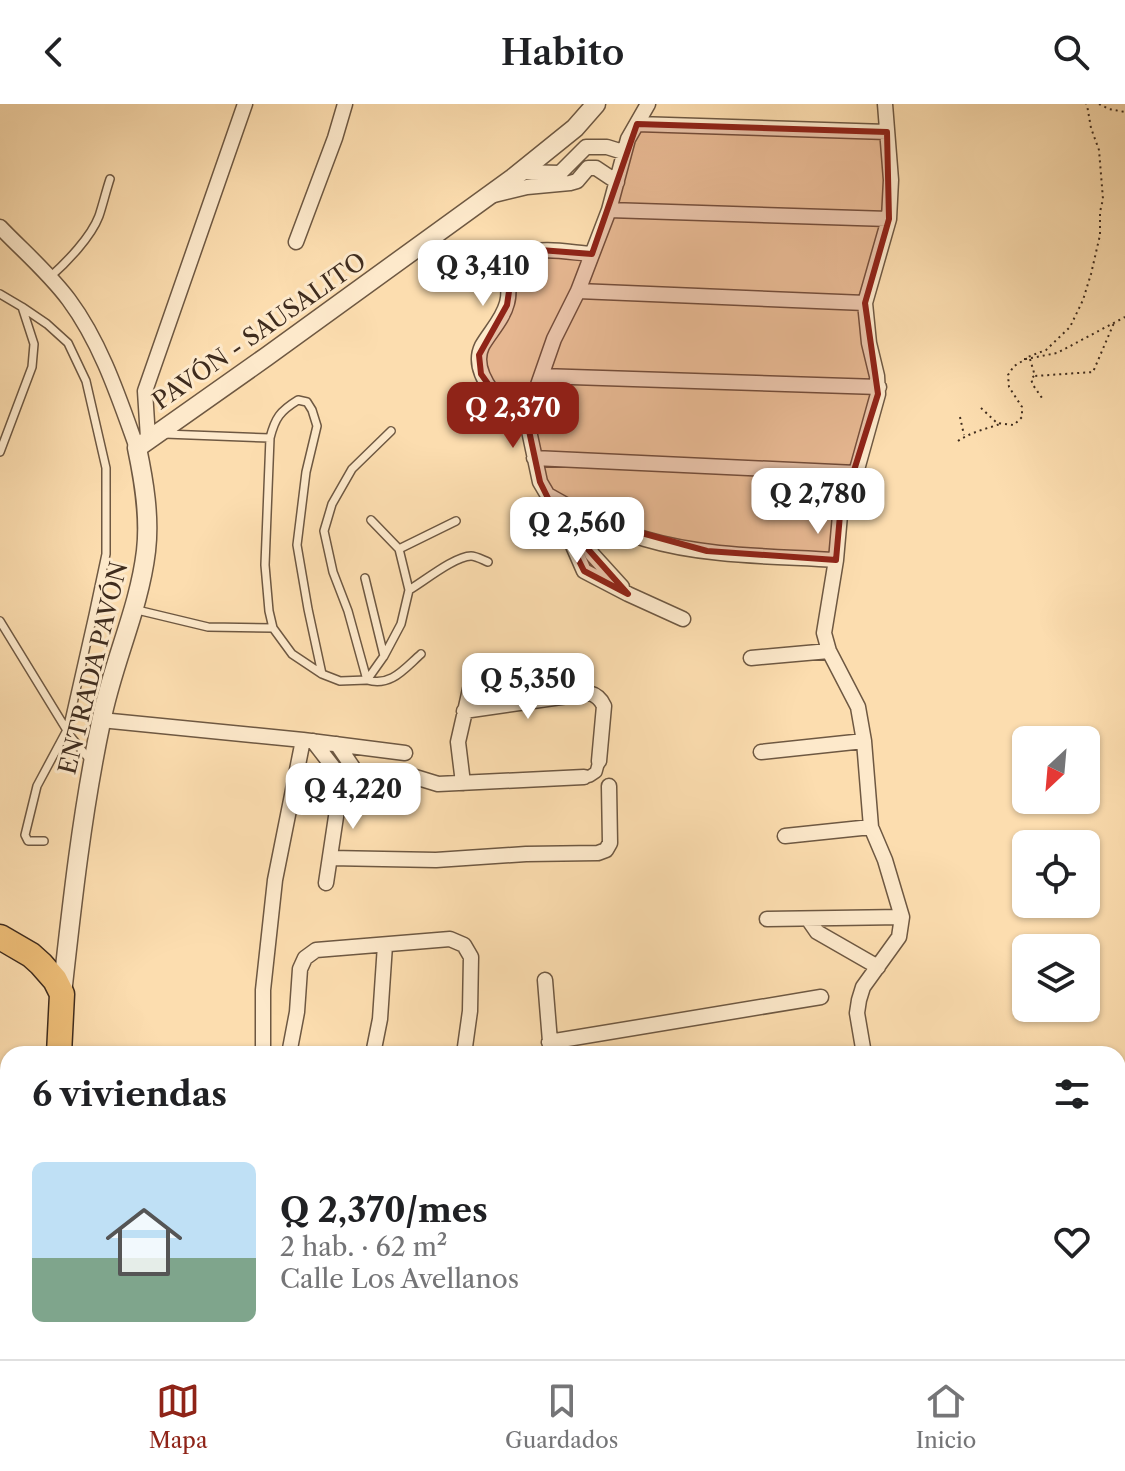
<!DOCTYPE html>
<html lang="es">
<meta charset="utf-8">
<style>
:root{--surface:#fff;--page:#f6f6f6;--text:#202124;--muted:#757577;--line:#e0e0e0;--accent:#8f2418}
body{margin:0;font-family:"Libre Caslon Text",serif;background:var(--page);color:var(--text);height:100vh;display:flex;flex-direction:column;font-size:30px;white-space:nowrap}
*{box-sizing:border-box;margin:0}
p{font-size:26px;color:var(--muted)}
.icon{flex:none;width:44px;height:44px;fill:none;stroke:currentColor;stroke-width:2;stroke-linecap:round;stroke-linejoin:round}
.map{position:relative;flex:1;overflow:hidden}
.sheet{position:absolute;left:0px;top:942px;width:1126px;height:314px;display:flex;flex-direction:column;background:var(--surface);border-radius:24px 24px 0 0;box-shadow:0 2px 6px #0004}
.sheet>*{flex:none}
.needle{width:52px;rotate:206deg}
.buttons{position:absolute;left:1012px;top:622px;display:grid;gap:16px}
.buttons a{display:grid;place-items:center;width:88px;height:88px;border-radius:12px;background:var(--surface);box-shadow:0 2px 6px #0004;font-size:40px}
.price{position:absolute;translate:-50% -68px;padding:0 18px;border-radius:16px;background:#fff;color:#222;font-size:26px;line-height:52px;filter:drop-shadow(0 2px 4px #0008)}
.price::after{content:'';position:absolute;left:50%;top:48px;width:24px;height:18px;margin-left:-12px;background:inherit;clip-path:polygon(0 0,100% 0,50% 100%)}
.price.current{background:var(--accent);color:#fff}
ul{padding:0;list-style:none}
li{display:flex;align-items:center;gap:24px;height:200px;padding:0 32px}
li+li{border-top:2px solid var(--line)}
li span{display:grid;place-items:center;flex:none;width:224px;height:160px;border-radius:12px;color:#555}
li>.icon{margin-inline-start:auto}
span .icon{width:96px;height:96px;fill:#fffc;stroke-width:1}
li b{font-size:34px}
h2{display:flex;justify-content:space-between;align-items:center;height:96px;padding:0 32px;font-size:34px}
header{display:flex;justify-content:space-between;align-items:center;height:104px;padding:0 32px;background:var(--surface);font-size:36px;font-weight:600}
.tabs{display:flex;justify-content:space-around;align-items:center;height:112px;border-top:2px solid var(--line);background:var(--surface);font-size:22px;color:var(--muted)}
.tabs a{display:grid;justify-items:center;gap:4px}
.tabs .current{color:var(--accent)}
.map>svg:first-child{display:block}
</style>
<header><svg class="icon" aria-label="back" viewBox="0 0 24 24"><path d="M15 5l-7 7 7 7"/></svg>Habito<svg class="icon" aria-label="search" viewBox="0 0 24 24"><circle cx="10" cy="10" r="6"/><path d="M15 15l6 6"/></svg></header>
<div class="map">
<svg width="1125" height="1255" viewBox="0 0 1125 1255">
<rect width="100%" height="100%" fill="#fcddaf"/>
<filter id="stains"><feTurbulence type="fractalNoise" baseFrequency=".0025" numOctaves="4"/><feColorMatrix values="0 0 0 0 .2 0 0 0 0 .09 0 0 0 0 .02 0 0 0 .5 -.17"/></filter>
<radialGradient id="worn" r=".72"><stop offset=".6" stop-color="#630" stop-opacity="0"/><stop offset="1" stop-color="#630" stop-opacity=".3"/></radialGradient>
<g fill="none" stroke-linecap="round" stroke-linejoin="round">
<defs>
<path id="service" d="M50,173C67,158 91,133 99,112C103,100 106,87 110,75
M0,190L22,203L34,240L32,263L0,348
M22,203L47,220L68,239L86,277L106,364V450L93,511L67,626L37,682L25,731L28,737H44
M391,327L352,365L332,400L324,427L333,468L348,507L367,576C391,583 404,565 421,550
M165,330L270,334L265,461L269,507L273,524L292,550L322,570L340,577L367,576L384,552L401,520L409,486L399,445L371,416
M270,334C275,314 280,307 298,296L307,298L312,306L317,322L306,368L297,441L308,505L322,570
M399,445L456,417
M365,474L384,552
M409,486C423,478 455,452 471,452C476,452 483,456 488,458
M133,505L208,523L273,524
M0,517L71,633L89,655"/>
<path id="pedestrian" d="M584,673L590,672L596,668L599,657"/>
<path id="minor" d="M648,0L628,35L609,106L578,187L554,235L532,298L528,322L540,378L560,412L584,467L628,490L683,515
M637,20L887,28
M520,68L560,69L586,43H607L623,48
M494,91L527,83L570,79L577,77L588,64H596L617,78
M609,106L889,115
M0,123C23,147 49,169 69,196C101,239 119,294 137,344
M296,138L335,34L345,0
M578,187L865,199
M541,272L879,283
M528,322C507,307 468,271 482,242C490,228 503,215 507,199C513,179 498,164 524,150C541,142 573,149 592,150
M148,334L145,287L245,0
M534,354L856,369
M548,391C579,409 611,425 645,435C705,453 774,452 836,456
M598,417L588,441L592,450L622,483
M751,554L829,547
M464,607L589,589C597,591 601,595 604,602L599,657
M101,616L303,636L405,649
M313,637L340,672V686L326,779
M337,640L358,671
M761,648L864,637
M340,672L390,668L402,669L438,680L584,673
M463,679L458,638L476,559
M785,732L871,723
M330,754L436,756L526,750L598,749L606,746L610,739L609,682
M767,815L902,813
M808,815L817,828L878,863
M545,876L551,950
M549,938L821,893
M263,950V886L275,776L303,636
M289,950L297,908L300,865L305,854L316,846L450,835L464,841L471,853L470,907L464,950
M373,950L380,915L385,841
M864,950L857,909L859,896L863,883L899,833L902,813L885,756L871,723L864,637L858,603L829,547L824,529L836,456L840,411L856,369L878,290L877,272L869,239L865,199L889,115L891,76L885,0
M0,1150L8,1153
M132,1248L134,1255
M179,1248L181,1255
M493,1248L495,1255
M734,1248L738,1255
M919,1248L920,1255
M782,1255L823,1248"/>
<path id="tertiary" d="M62,890C72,799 82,708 101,618C112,560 139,506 146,447C150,413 144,377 137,344L266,253L513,74L575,24L596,0"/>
<path id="primary" d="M0,833L31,851L41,860L55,876L62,890L59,950
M65,1248L67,1255"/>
</defs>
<use href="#service" stroke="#6e5842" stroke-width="10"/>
<use href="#pedestrian" stroke="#6e5842" stroke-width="14"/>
<use href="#minor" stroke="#6e5842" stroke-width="17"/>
<use href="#tertiary" stroke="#6e5842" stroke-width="21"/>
<use href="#primary" stroke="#3f2c1e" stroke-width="27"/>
<path stroke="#3f2c1e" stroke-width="2" stroke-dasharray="2 4" stroke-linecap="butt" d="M1099,0L1109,5L1125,8
M1030,255L1035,272L1093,268L1114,219
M1025,256V254L1046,246L1070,223L1083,196L1091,170L1100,131V108L1103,95L1099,46L1091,24L1087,1L1086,0
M1034,272L1031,275L1033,281L1042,294
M981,304L997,319L1014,321L1022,313V303L1009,283L1008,271L1014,262L1026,255L1057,249L1125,213
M960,313L964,331
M958,337C971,328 986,325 1000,320"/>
<use href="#service" stroke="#fde9cb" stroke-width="7"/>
<use href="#pedestrian" stroke="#fde9cb" stroke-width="11"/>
<use href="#minor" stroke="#fde9cb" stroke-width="14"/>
<use href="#tertiary" stroke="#fde9cb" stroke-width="18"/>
<use href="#primary" stroke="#eebe78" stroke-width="24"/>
</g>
<path fill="#8f2418" fill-opacity="0.2" stroke="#8f2418" stroke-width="6" stroke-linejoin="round" d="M637,20L887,28L889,115L865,199L878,290L840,411L836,456L707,447L598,417L587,444L628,490L584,467L540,378L528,322L509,309L481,270L479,251L507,201L513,160L540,146L592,150Z"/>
<g text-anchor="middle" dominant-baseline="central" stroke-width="6" stroke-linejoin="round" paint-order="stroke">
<g font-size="24" fill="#3f2c1e" stroke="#fde9cb">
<text transform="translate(259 227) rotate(-35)">PAVÓN - SAUSALITO</text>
<text transform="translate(93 564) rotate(-76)">ENTRADA PAVÓN</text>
</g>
</g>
<rect width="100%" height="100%" filter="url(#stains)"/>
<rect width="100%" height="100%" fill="url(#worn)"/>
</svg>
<div class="buttons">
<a><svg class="needle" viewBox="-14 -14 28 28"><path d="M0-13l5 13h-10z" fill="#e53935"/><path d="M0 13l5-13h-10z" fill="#757577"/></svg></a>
<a><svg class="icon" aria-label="locate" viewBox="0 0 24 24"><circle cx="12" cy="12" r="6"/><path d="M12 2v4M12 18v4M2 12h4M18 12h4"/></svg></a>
<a><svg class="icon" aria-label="layers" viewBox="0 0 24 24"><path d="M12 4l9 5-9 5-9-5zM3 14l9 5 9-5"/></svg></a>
</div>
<b class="price" style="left:483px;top:204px">Q 3,410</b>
<b class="price current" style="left:513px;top:346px">Q 2,370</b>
<b class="price" style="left:818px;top:432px">Q 2,780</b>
<b class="price" style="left:577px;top:461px">Q 2,560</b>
<b class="price" style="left:528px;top:617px">Q 5,350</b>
<b class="price" style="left:353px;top:727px">Q 4,220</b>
<section class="sheet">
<h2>6 viviendas<svg class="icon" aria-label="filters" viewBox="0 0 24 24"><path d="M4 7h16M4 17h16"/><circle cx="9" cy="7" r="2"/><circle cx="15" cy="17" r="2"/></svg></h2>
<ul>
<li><span style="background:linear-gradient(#bfe0f5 60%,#7fa58c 0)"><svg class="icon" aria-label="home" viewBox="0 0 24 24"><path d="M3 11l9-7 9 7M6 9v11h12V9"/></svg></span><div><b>Q 2,370/mes</b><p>2 hab. · 62 m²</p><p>Calle Los Avellanos</p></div><svg class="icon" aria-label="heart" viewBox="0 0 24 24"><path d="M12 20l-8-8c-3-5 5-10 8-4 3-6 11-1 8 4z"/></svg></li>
</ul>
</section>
</div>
<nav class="tabs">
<a class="current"><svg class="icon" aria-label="map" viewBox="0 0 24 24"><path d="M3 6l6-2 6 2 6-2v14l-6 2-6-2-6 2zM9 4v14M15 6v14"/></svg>Mapa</a>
<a><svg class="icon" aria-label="saved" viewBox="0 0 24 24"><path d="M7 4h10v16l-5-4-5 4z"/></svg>Guardados</a>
<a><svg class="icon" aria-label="home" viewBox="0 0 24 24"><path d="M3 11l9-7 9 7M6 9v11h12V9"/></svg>Inicio</a>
</nav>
